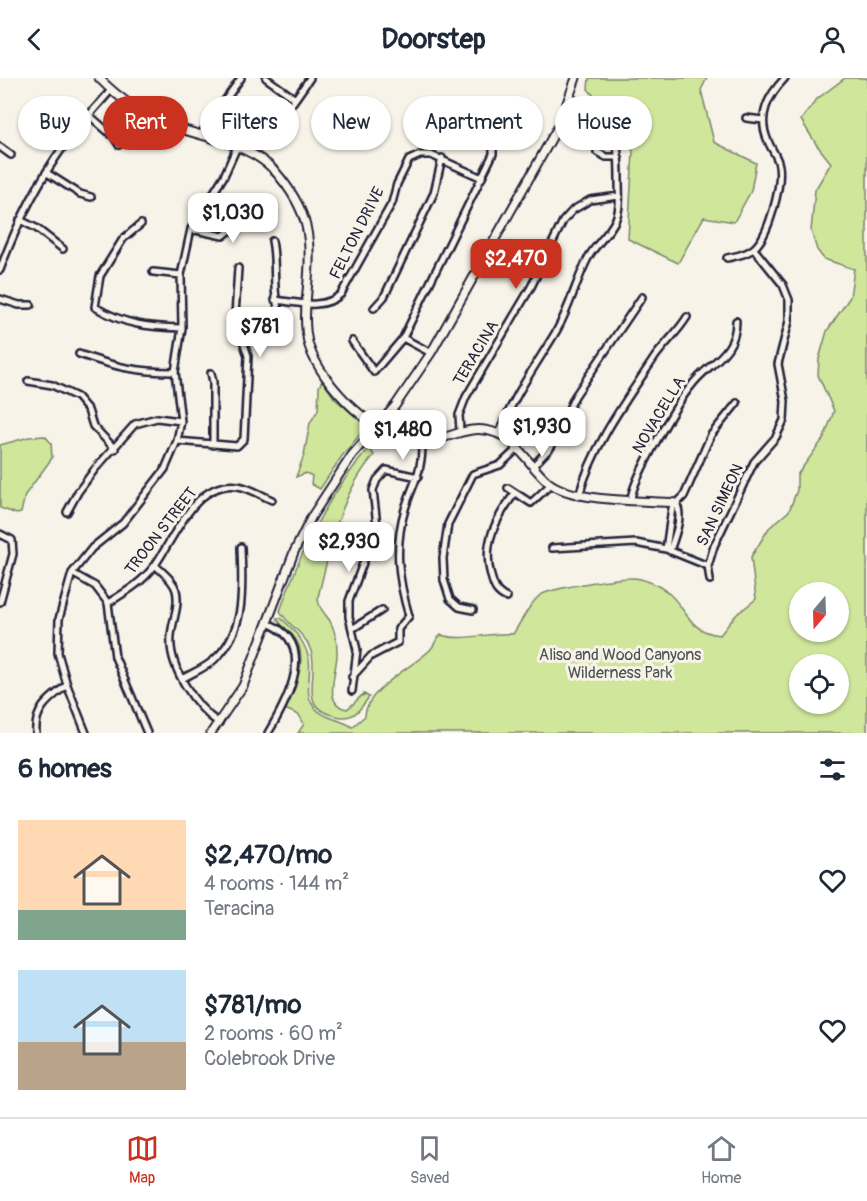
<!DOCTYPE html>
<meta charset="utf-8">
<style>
:root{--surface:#fff;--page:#f6f6f7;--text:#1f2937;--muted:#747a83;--line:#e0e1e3;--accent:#c8321e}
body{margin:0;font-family:Pangolin,sans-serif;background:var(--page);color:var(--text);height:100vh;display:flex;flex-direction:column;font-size:22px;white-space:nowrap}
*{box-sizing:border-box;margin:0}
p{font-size:20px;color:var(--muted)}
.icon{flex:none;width:33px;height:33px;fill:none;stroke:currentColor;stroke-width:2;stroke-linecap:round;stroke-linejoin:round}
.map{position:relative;height:655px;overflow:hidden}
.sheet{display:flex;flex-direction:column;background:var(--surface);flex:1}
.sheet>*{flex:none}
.hud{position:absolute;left:18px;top:18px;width:831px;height:54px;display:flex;gap:12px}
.needle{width:39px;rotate:199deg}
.buttons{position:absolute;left:789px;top:504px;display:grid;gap:12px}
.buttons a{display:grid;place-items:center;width:60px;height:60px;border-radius:50%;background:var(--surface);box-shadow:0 2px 4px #0004;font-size:30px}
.price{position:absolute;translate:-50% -51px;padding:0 14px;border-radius:12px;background:#fff;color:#222;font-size:20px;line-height:39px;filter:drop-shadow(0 2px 3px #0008)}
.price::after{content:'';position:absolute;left:50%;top:36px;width:18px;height:14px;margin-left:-9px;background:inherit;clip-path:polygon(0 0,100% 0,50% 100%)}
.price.selected{background:var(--accent);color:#fff}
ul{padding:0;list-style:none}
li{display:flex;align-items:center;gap:18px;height:150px;padding:0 18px}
li span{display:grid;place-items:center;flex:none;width:168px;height:120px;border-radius:0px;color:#555}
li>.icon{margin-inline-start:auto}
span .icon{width:72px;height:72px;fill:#fffc;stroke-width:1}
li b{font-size:26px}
h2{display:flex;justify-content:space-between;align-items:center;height:72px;padding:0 18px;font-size:26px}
.pill{padding:0 21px;border-radius:27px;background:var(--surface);box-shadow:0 2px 4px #0004;font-size:21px;line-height:54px}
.pill.selected{background:var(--accent);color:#fff}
header{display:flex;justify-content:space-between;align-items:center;height:78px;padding:0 18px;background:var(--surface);font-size:27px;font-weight:700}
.tab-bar{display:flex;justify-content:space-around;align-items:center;height:84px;border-top:2px solid var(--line);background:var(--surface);font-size:16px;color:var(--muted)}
.tab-bar a{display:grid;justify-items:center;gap:3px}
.tab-bar .selected{color:var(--accent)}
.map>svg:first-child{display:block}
</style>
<header><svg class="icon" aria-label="back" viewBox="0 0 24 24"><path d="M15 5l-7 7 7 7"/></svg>Doorstep<svg class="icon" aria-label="person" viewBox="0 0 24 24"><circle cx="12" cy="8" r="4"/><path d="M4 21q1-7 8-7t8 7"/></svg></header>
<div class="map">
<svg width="867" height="655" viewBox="0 0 867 655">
<rect width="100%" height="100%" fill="#f7f3e8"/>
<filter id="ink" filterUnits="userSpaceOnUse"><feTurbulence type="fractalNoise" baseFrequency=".0167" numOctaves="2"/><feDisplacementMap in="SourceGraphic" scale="12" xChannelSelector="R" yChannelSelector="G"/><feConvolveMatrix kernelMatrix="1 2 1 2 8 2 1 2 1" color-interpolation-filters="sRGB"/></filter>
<g filter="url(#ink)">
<path fill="#cfe69b" stroke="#78846b" stroke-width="1.5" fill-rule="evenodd" d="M589,0H707L701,12L714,64L756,85L751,113L734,144L704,139L678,185L628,161L633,73L610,37L588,11Z
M845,0H867V655H298L304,646L299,637L285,631C293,610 309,584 296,562C290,553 281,549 277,540H281C293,551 303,561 308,577C314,595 301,617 316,631C325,641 341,641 352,649L365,638C365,612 413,589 430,572C435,567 435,561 441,557C462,564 490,554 513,556C521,544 528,528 539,518C549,510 617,500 632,500C643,500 658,507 666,513C688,530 687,554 720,557L736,537L756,521L751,479L769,450L789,433L797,412V397L824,360L834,333L818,297L819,281L827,253L850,219L854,191L824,181L817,172L811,153L815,112L831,85L816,66L801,42L817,21ZM800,514H838V554H800ZM800,586H838V626H800Z
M322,302L335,321L363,345V353L342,378L320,411L311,406L312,398L306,395L296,399L304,377L310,345L318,332L319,309Z
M45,358L51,365L52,380L25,417L21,435L17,436L0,430V367L29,359Z
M369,370L374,377C339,418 331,468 318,519C318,530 324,534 330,543C335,552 337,564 337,574C338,592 321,626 347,631C355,626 356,621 364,616L369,619C359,633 354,642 336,638C296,629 320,600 311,573C305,554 288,548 280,533C303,468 324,423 369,370Z"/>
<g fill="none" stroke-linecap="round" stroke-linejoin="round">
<defs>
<path id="street" d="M266,0L294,20
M90,38L114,59L119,67
M746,40L763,42
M201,56L241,0
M267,61L310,0
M0,69L11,77
M597,74L606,79H619
M47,95L80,116L91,119
M20,142L36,150L63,171
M141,146L123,161L100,198L95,229C125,247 147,249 182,250
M191,151L223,158L236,148L252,123
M272,163C278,191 269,220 285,245
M727,180C735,178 746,177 753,171C769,159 782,107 779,88C778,79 771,71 768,63C757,38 768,18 785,0
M0,192C16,148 36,107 63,69C77,49 95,31 111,12
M153,194L181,197
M0,221L19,227H31
M275,222C296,224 323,233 341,216L392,125L397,106L409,82L420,77H431L482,100
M374,230L384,219L434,115L442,80
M403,260L431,275
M352,263L374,294L403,260L493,76V66L445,45L434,43
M79,276C115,289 137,294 175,294
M211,295L213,304V367
M28,303L52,307L77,319L88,332L93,348L115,371
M460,353L459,337L466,319L531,209L563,143L573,132L590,122L619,118
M499,356C513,318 537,286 557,252C570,229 576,203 588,180C595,167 608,157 615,143C621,131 619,116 619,102C619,56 614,39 570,20
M177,363L237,368L244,361L248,278L235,238L238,190
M533,388L551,369L575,318L642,219
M508,410L531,425L551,406
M579,418C592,368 627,321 655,279C665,265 678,254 687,239
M631,421C633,401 676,326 691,308C709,284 736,277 736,243
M67,434L78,414L95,391L135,346L157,340L181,343
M0,456L12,462L13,476L0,524
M552,470L636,465L666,471L708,488
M666,471L672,430L684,418L711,357L737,325
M670,473C674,459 684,439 676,425
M155,487C163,495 173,502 176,512C180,528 172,543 171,558C168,588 195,629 219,645
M72,495L95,508L108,525L115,579L147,655
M710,502L708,488L714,468L754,384L776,359L784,342L785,323L778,286L789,243V222L783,207L754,171
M507,520C496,515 494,509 491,498C482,466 496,440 515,415
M108,525C126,514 143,504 155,487C175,459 195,402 238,408C250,410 261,417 272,422
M473,532L459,529L450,521L444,502L443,480L448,446L473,396L500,387L517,371
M267,545C319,564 288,622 268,655
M352,551L382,532
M352,599L371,578L398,564V551L409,538C398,501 394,468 405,431C413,404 423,394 422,364
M182,601C194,594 208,589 217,579C247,550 242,506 241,469
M352,613L357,572L349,539V523L377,447L373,412L377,402L386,392L418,399
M36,655C34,631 49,621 67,607
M86,655L67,607L58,575L59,541L72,495L92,470L123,445L165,391L177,363L181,343L175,294L182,250L181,197L191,151L224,98L237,69"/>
<path id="secondary" d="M99,0C121,23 145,38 175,49C207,60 249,66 274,92C311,134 312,161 307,214C305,232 304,251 309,268C321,306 379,365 421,364C448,363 468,344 496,355C518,363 530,389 548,404C575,425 642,422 676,425
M211,655L243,608L294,474L312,438L352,377L395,328L431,275L559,47L576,0"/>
</defs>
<use href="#street" stroke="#22223b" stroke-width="10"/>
<use href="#secondary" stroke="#22223b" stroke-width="11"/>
<use href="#street" stroke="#f7f3e8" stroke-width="5"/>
<use href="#secondary" stroke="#f7f3e8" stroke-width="7"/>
</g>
</g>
<g text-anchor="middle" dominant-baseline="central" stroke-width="6" stroke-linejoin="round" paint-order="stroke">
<g font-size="16" fill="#22223b" stroke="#f7f3e8">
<text transform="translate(357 155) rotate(-63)">FELTON DRIVE</text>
<text transform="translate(476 275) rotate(-59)">TERACINA</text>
<text transform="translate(659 337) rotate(-59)">NOVACELLA</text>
<text transform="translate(720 427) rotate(-65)">SAN SIMEON</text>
<text transform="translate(161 453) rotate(-52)">TROON STREET</text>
</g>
<g font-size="16" fill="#4d5353" stroke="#f7f3e8">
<text x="620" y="577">Aliso and Wood Canyons<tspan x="620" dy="18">Wilderness Park</tspan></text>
</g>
</g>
</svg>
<div class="buttons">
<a><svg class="needle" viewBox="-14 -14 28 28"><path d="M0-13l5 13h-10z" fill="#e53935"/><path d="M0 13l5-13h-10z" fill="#747a83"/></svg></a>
<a><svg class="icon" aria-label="locate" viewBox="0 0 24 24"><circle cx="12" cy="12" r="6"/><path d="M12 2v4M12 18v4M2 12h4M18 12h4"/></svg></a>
</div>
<b class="price" style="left:233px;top:166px">$1,030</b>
<b class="price selected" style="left:516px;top:212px">$2,470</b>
<b class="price" style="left:260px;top:280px">$781</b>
<b class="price" style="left:542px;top:380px">$1,930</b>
<b class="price" style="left:403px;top:383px">$1,480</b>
<b class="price" style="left:349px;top:495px">$2,930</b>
<div class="hud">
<a class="pill">Buy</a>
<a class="pill selected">Rent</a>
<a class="pill">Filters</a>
<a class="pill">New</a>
<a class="pill">Apartment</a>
<a class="pill">House</a>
</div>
</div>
<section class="sheet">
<h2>6 homes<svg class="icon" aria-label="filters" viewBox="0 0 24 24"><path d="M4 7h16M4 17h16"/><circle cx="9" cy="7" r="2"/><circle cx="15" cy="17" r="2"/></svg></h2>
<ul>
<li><span style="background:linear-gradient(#ffd9b3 75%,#7fa58c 0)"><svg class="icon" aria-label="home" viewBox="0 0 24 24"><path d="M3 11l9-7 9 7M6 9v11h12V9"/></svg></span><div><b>$2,470/mo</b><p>4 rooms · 144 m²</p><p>Teracina</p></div><svg class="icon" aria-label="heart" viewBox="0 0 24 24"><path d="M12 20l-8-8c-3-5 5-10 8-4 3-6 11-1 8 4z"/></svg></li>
<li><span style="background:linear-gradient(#bfe0f5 60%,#b9a48a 0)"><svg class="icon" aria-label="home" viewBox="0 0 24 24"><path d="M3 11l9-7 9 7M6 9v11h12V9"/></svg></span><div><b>$781/mo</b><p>2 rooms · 60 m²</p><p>Colebrook Drive</p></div><svg class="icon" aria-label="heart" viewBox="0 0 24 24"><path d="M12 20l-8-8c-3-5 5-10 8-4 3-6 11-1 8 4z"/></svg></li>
</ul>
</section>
<nav class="tab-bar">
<a class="selected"><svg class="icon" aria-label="map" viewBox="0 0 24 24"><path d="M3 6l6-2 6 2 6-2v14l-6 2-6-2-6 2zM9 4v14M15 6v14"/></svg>Map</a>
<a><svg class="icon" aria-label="saved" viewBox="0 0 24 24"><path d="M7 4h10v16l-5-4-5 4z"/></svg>Saved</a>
<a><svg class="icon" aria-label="home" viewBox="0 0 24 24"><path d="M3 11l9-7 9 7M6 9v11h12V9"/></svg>Home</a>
</nav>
